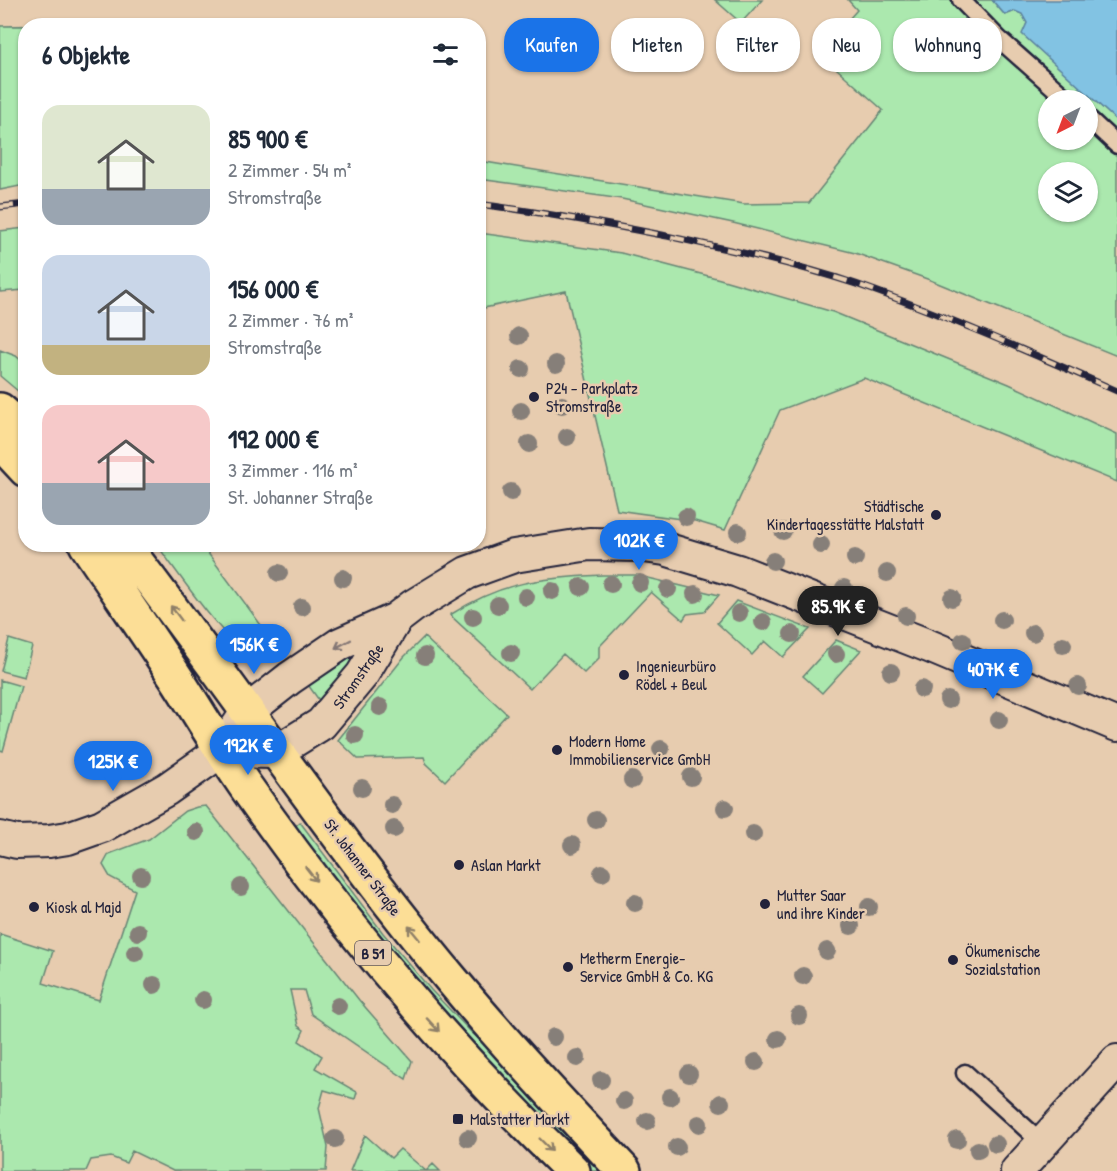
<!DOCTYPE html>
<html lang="de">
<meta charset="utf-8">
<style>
:root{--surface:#fff;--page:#f6f6f7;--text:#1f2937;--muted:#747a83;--accent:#1a73e8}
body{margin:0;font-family:"Patrick Hand",sans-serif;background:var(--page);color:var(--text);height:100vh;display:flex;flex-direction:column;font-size:22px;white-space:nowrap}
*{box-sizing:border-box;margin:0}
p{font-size:20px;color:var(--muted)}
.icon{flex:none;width:33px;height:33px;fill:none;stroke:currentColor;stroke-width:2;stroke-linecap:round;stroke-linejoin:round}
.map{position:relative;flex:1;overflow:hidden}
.details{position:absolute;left:18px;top:18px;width:468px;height:534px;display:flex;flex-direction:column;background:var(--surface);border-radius:24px;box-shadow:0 2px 4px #0004}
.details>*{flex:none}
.top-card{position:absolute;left:504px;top:18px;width:522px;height:54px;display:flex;gap:12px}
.needle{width:39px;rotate:222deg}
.controls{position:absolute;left:1038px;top:90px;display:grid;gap:12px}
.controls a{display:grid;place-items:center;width:60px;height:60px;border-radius:50%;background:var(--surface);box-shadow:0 2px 4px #0004;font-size:30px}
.price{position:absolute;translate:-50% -51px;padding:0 14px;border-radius:21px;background:var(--accent);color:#fff;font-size:20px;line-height:39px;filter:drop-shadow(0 2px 3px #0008)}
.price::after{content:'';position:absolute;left:50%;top:36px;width:18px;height:14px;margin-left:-9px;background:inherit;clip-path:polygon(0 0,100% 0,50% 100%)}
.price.current{background:#222;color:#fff}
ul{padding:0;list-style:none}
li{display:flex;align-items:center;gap:18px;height:150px;padding:0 24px}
li span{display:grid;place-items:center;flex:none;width:168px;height:120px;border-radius:18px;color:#555}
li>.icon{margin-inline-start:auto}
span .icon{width:72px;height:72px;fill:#fffc;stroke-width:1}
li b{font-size:26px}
h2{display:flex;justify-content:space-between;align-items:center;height:72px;padding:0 24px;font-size:26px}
.tag{padding:0 21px;border-radius:24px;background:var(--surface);box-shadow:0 2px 4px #0004;font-size:21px;line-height:54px}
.tag.current{background:var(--accent);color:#fff}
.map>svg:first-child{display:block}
</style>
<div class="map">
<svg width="1117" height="1171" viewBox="0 0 1117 1171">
<rect width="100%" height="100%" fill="#e7ccaf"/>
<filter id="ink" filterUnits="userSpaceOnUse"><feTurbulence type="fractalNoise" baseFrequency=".0167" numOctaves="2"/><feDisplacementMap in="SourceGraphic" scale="12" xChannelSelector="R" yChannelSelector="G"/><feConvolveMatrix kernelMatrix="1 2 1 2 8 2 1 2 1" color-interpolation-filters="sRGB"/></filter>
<g filter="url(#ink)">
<path fill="#abe8ae" stroke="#668574" stroke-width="1.5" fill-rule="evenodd" d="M715,0H762L741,23Z
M848,0H992L1005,15L1015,11L1022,14L1027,23L1023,34L1117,121V356L930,280L855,253L733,223L622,199L479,179V161L744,204L809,203L883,110L819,53L857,10ZM1048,100H1088V140H1048ZM1048,172H1088V212H1048Z
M62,25L26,26L25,185L0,190V26Z
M25,228V290L0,292V231Z
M479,233L621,253L720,279L833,312L1009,384L1117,434V482L864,378L780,410L725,530L695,521L617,510L566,291L479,309Z
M0,350L16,356L25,364V397L0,376Z
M157,545H202L283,655C272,658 262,660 251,655C225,643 176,570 157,545Z
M602,575H636L719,595L704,612L687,614L683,620L651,592L599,647V658L584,673L563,654L530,689L450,615C503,581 541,578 602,575Z
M736,601L810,629L783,657L765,641L752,655L717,623Z
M424,637L507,714L445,781L426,763L424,757L358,759L338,740L404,657Z
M9,639L32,646L24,677L1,671Z
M836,640L861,650L822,693L803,676Z
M367,646L321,703L306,682Z
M0,680L21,686L3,751L0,750Z
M206,806L359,1000L412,1061L406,1079L311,1014L304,990H290L298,1026L304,1030L299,1041L322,1056L315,1068L357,1092L355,1099L324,1090L319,1108L328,1147L326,1171H173L132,1151L126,1163L111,1157L91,1160L86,1171H0V934L53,951L43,983L99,1000L135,890L110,877L103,865L109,854L149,839L185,811L197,807Z
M300,822L383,933L431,990L471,1032L505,1062L610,1171H585L491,1074L292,829Z
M365,1135L391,1158L400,1149L426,1171L433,1164L440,1171H350Z"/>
<path fill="#82c3e3" stroke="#5c83a0" stroke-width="1.5" d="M992,0H1117V121L1022,34L1027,23L1022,14L1015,11L1005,15Z"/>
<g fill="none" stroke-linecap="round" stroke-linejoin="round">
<defs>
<path id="lane" d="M961,0L999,39L1068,100
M1088,118L1117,145
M965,1073L1042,1143"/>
<path id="street" d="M221,751L276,752L321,724L362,675L396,619
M0,838L17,842L49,841L68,838L102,826L167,789L221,751L248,711L290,678L340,644L396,619L413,606L467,573L514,556L589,544L637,545L665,549L738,571L929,646L1117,725
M1017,1171L1117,1061"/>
<path id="primary" d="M0,410L26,433
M0,442L26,470
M86,544C116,589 146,632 175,676C199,713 221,751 246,787C342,924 453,1055 573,1171
M123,544C234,688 335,840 451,979C506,1045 565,1108 624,1171"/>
</defs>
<use href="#lane" stroke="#22223b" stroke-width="21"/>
<use href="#street" stroke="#22223b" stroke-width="36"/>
<use href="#primary" stroke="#22223b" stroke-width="38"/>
<use href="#lane" stroke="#e7ccaf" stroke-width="16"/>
<use href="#street" stroke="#e7ccaf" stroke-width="32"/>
<use href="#primary" stroke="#fcde96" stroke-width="33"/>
<defs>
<path id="rail" d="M478,204C540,212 601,223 662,235C727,249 793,263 856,284C945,315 1031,353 1117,391
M0,207L26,204"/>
</defs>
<use href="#rail" stroke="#22223b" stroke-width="7"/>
<use href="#rail" stroke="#e7ccaf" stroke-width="4.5" stroke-dasharray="14" stroke-linecap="butt"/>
</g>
<g fill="#867f79">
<circle cx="519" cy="336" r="9"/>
<circle cx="556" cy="364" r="9"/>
<circle cx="521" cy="369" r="9"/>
<circle cx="562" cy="405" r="9"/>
<circle cx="521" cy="411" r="9"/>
<circle cx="567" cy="437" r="9"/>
<circle cx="529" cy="444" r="9"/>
<circle cx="511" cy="492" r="9"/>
<circle cx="686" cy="517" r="9"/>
<circle cx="783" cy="531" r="9"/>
<circle cx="738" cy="532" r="9"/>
<circle cx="821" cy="545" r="9"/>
<circle cx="855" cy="558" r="9"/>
<circle cx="773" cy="561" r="9"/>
<circle cx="279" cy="573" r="9"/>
<circle cx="887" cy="573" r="9"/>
<circle cx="343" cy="578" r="9"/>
<circle cx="640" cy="583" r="9"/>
<circle cx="611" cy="584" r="9"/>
<circle cx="581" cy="587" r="9"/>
<circle cx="844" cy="588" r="9"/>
<circle cx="668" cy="589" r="9"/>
<circle cx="552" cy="591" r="9"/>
<circle cx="695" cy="594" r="9"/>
<circle cx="526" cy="597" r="9"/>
<circle cx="952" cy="598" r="9"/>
<circle cx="498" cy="605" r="9"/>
<circle cx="302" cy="607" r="9"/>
<circle cx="739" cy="613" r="9"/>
<circle cx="906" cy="616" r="9"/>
<circle cx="473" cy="617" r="9"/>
<circle cx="1002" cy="620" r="9"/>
<circle cx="763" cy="622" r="9"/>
<circle cx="1033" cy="633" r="9"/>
<circle cx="792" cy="634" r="9"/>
<circle cx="963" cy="641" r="9"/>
<circle cx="1063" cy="645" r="9"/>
<circle cx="511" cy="653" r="9"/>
<circle cx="836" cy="654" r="9"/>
<circle cx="425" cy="656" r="9"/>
<circle cx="1019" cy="664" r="9"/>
<circle cx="891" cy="672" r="9"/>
<circle cx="1078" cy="686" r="9"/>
<circle cx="922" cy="689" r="9"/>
<circle cx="948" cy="700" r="9"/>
<circle cx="380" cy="707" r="9"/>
<circle cx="999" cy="720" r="9"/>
<circle cx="355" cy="735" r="9"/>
<circle cx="661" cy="749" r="9"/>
<circle cx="691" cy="777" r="9"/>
<circle cx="632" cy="780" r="9"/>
<circle cx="362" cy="788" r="9"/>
<circle cx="392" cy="805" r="9"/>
<circle cx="725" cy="808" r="9"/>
<circle cx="596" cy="820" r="9"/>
<circle cx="394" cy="829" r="9"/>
<circle cx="196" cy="832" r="9"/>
<circle cx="753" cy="834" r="9"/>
<circle cx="572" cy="845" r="9"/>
<circle cx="602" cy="873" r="9"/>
<circle cx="141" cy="876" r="9"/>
<circle cx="241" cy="887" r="9"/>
<circle cx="635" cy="903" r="9"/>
<circle cx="869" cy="907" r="9"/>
<circle cx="851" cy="926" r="9"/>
<circle cx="138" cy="932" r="9"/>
<circle cx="827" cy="951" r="9"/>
<circle cx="135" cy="953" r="9"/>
<circle cx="803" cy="976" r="9"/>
<circle cx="154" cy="985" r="9"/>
<circle cx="203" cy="1000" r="9"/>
<circle cx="338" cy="1006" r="9"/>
<circle cx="799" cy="1016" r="9"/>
<circle cx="554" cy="1037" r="9"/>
<circle cx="778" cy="1039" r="9"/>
<circle cx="577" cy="1058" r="9"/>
<circle cx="756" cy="1062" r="9"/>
<circle cx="689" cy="1074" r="9"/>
<circle cx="601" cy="1080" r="9"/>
<circle cx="670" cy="1097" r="9"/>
<circle cx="624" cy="1101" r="9"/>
<circle cx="721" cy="1103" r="9"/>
<circle cx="647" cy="1121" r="9"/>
<circle cx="699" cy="1124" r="9"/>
<circle cx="468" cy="1138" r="9"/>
<circle cx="335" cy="1139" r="9"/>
<circle cx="957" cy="1140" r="9"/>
<circle cx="996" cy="1144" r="9"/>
<circle cx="677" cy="1147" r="9"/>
<circle cx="978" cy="1150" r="9"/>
</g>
<defs><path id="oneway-shaft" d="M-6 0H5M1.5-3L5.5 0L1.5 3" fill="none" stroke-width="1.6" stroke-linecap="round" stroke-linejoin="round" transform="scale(1.5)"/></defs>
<g stroke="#8f8068">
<use href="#oneway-shaft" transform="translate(176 613) rotate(-127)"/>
<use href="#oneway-shaft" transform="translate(311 874) rotate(52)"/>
<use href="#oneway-shaft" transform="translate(414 933) rotate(-129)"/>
<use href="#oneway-shaft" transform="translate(433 1025) rotate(47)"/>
<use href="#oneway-shaft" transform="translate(546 1145) rotate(45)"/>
</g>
<use stroke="#847775" href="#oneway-shaft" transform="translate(343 644) rotate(152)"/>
</g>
<g fill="#22223b" stroke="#e7ccaf" stroke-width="2">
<circle cx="534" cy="397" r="6"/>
<circle cx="936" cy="515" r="6"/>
<circle cx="624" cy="675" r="6"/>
<circle cx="557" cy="750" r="6"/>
<circle cx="459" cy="865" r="6"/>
<circle cx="765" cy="904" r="6"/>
<circle cx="34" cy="907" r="6"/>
<circle cx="953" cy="960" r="6"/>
<circle cx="568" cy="967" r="6"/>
<rect x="452" y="1113" width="12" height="12" rx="3"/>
</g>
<g text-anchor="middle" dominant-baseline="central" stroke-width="5" stroke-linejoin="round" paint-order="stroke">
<rect fill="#e7ccaf" stroke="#5d555e" stroke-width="1.5" x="355" y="941" width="36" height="24" rx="4.5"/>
<g font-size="15" font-weight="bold" fill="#22223b">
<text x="373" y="953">B 51</text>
</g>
<g font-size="16" fill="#22223b" stroke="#e7ccaf" text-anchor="start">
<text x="546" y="388">P24 – Parkplatz<tspan x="546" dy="18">Stromstraße</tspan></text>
<text x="924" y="506" text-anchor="end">Städtische<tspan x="924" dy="18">Kindertagesstätte Malstatt</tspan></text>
<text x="636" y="666">Ingenieurbüro<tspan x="636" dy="18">Rödel + Beul</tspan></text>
<text x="569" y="741">Modern Home<tspan x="569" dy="18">Immobilienservice GmbH</tspan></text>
<text x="471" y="865">Aslan Markt</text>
<text x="777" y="895">Mutter Saar<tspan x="777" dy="18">und ihre Kinder</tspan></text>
<text x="46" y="907">Kiosk al Majd</text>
<text x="965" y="951">Ökumenische<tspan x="965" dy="18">Sozialstation</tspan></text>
<text x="580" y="958">Metherm Energie-<tspan x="580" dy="18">Service GmbH &amp; Co. KG</tspan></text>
<text x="470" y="1119">Malstatter Markt</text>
</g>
<g font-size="16" fill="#22223b" stroke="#e7ccaf">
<text transform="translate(358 676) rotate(-55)">Stromstraße</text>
<text transform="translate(363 867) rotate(53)">St. Johanner Straße</text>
</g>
</g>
</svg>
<div class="controls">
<a><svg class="needle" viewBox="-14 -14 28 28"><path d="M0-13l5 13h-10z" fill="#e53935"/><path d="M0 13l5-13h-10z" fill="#747a83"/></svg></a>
<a><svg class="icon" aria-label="layers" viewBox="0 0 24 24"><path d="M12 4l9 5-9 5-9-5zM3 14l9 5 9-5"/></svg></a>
</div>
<b class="price" style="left:639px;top:571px">102K €</b>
<b class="price current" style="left:838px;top:637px">85.9K €</b>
<b class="price" style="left:254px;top:675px">156K €</b>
<b class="price" style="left:993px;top:700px">407K €</b>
<b class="price" style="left:248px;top:776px">192K €</b>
<b class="price" style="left:113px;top:792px">125K €</b>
<div class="top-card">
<a class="tag current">Kaufen</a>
<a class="tag">Mieten</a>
<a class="tag">Filter</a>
<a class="tag">Neu</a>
<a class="tag">Wohnung</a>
</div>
<section class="details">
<h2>6 Objekte<svg class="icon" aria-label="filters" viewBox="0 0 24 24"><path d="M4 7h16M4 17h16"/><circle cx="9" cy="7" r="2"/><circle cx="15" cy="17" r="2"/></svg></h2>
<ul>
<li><span style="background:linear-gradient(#dfe7d0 70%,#9aa5b1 0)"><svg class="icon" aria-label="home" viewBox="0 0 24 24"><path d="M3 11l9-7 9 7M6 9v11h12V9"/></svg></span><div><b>85 900 €</b><p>2 Zimmer · 54 m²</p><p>Stromstraße</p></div></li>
<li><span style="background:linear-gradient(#c9d6e8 75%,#c2b280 0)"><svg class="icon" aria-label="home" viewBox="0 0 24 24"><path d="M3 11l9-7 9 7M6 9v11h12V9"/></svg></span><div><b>156 000 €</b><p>2 Zimmer · 76 m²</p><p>Stromstraße</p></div></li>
<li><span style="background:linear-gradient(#f6c9c9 65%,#9aa5b1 0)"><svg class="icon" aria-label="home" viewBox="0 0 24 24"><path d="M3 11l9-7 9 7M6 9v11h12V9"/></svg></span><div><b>192 000 €</b><p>3 Zimmer · 116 m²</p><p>St. Johanner Straße</p></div></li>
</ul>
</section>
</div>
